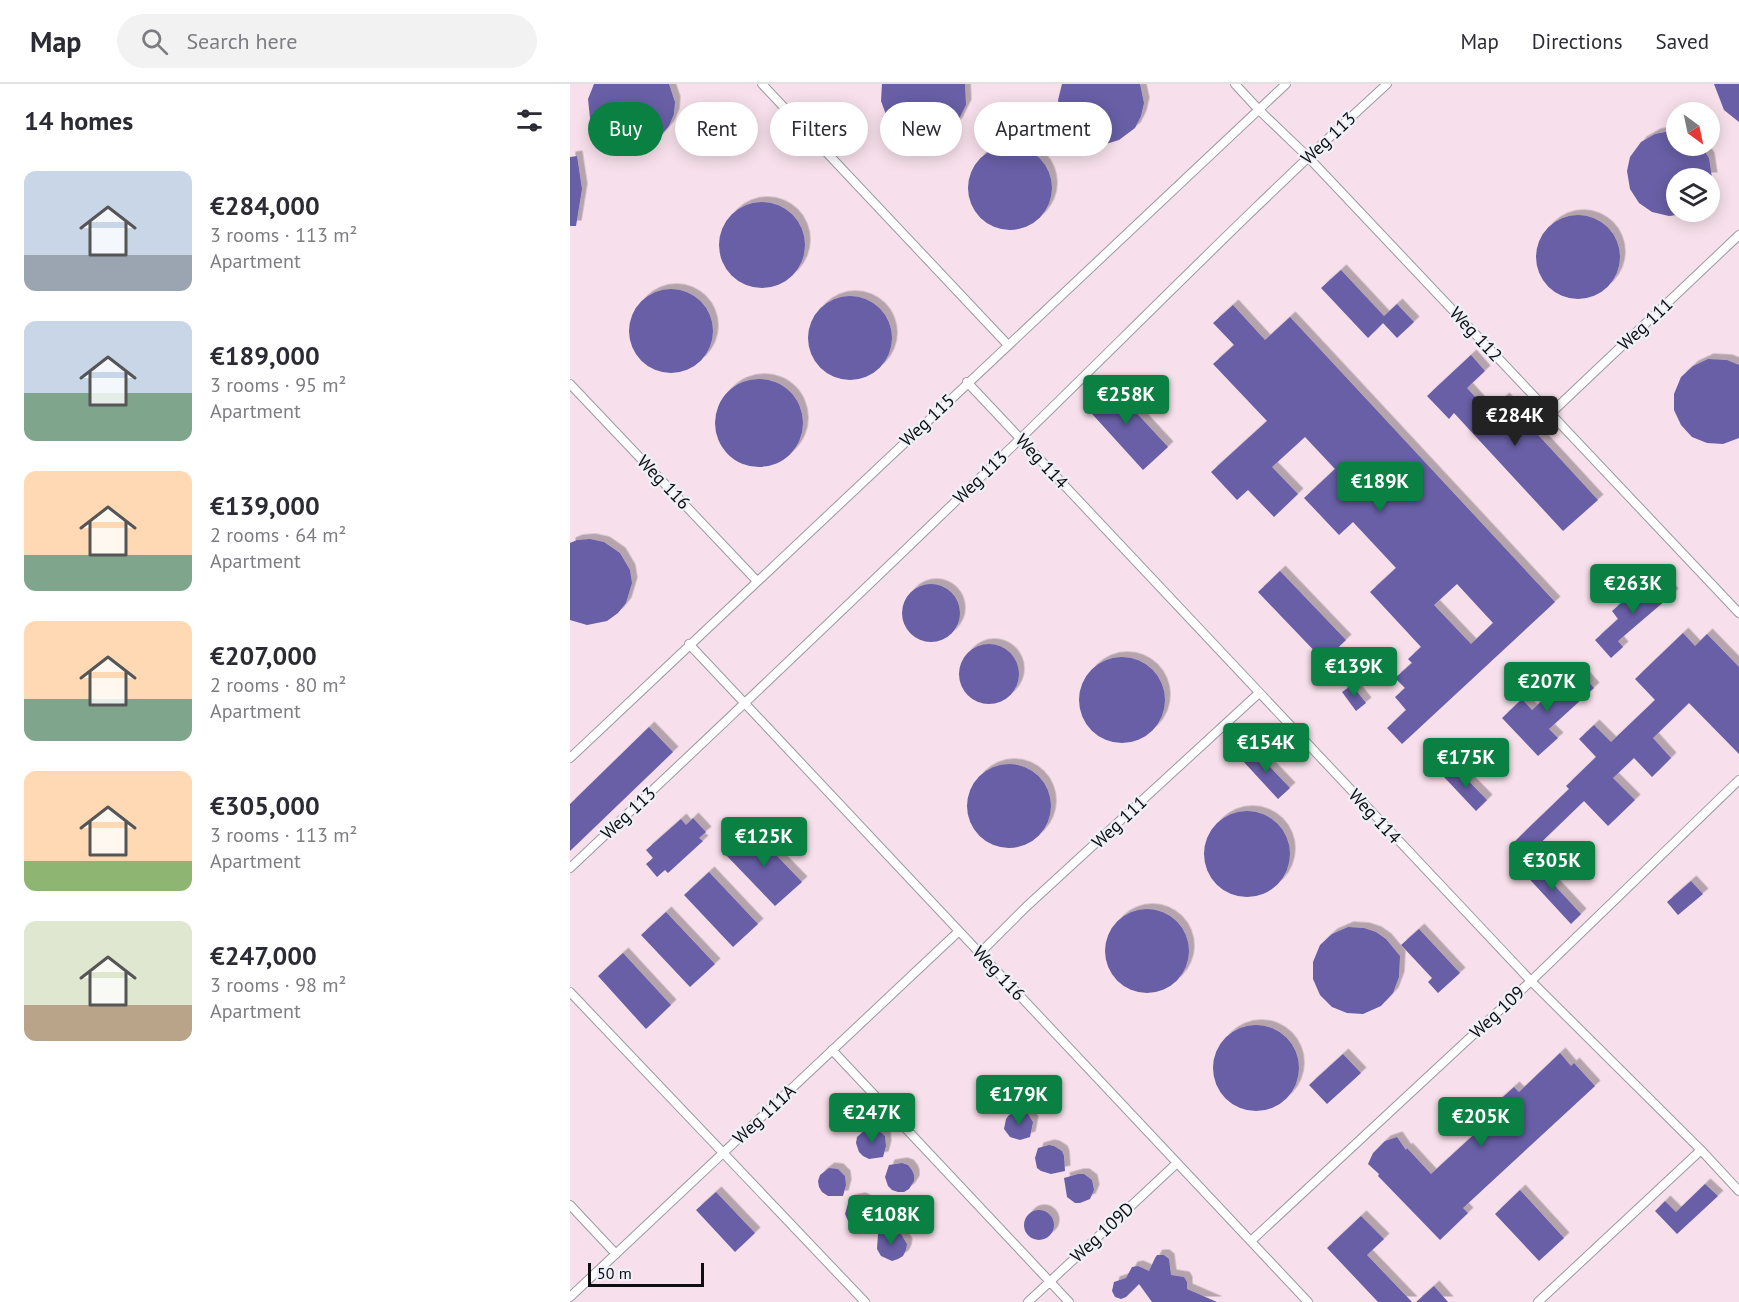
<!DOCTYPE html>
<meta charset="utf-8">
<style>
:root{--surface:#fff;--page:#f2f2f3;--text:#2b2b33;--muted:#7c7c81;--line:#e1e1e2;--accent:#0b8043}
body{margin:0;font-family:"PT Sans",sans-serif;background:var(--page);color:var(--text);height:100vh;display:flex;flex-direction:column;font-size:22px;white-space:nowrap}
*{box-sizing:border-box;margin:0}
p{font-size:20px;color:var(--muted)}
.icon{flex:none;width:33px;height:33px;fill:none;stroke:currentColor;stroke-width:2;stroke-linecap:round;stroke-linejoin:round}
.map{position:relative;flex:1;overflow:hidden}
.details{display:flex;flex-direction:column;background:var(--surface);width:570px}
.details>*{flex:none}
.guide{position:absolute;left:18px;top:18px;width:570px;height:54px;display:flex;gap:12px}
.needle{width:39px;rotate:147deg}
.fabs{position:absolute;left:1096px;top:18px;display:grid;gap:12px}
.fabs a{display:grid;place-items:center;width:54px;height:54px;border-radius:50%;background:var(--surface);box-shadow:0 3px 15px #0003;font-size:30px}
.scale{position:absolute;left:18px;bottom:15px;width:116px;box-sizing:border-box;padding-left:6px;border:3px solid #0d0e10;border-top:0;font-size:16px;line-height:21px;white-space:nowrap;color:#0d0e10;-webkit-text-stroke:4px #eff1f9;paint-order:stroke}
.price{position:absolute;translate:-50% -51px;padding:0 14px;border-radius:6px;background:var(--accent);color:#fff;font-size:20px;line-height:39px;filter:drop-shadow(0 2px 3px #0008)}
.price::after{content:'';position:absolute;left:50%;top:36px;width:18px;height:14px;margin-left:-9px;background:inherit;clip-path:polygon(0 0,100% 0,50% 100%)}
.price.current{background:#222;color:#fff}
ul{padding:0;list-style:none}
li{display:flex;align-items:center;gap:18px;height:150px;padding:0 24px}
li span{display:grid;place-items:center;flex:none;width:168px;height:120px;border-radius:12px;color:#555}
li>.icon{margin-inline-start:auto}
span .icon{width:72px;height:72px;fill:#fffc;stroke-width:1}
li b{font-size:26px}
h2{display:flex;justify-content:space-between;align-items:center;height:72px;padding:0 24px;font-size:26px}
.pill{padding:0 21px;border-radius:27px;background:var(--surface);box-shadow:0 3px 15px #0003;font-size:21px;line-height:54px}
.pill.current{background:var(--accent);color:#fff}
header{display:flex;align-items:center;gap:36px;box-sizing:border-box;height:84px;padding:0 30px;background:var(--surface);border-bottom:2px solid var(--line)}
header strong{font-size:28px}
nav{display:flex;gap:33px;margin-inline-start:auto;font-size:21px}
.search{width:420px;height:54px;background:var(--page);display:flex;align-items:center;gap:15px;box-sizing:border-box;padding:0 21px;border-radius:33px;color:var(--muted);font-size:22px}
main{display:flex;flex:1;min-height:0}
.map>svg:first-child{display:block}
</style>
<header>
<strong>Map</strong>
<div class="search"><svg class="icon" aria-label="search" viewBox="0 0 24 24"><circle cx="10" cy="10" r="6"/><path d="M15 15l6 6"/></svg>Search here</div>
<nav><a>Map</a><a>Directions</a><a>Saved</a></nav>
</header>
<main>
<section class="details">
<h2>14 homes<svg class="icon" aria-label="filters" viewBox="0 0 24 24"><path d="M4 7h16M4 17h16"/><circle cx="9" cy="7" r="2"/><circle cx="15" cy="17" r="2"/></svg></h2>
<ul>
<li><span style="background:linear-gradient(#c9d6e8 70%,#9aa5b1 0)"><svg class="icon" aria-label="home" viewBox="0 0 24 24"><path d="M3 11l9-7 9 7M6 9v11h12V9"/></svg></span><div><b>€284,000</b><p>3 rooms · 113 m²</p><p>Apartment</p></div></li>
<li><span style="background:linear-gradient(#c9d6e8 60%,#7fa58c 0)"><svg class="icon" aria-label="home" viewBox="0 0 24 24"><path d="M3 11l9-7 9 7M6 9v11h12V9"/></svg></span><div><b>€189,000</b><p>3 rooms · 95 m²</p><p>Apartment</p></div></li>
<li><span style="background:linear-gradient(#ffd9b3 70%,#7fa58c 0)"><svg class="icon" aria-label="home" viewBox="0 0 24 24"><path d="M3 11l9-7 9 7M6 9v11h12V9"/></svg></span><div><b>€139,000</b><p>2 rooms · 64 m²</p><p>Apartment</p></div></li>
<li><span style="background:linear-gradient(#ffd9b3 65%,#7fa58c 0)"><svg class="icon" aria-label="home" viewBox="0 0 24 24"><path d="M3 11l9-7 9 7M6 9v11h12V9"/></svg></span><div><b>€207,000</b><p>2 rooms · 80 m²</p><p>Apartment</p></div></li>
<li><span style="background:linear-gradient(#ffd9b3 75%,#8fb573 0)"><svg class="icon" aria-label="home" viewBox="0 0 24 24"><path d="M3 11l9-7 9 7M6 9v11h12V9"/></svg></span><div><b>€305,000</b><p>3 rooms · 113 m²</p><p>Apartment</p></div></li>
<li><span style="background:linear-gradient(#dfe7d0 70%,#b9a48a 0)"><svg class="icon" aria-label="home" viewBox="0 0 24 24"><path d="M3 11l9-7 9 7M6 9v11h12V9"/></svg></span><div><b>€247,000</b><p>3 rooms · 98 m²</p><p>Apartment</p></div></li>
</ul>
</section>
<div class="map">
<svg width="1169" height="1218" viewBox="0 0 1169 1218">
<defs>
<filter id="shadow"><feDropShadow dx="5.5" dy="-5.5" stdDeviation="0" flood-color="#0004"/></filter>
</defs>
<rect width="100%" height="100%" fill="#eff1f9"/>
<path fill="#f7e0eb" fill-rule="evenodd" d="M0,0H1169V1218H0ZM1107,28H1140V62H1107ZM1107,94H1140V128H1107Z"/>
<path fill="#675fa6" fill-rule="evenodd" filter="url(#shadow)" d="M24,0H99L105,18L104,30L99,42L87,56L69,64L57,65L39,59L29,51L20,34L18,15Z
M312,0H395L396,21L387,39L377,48L365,53L345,54L327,46L318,36L311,17Z
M492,0H570L574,19L571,32L565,44L549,56L536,60L516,58L500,47L492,36L488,16Z
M1144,0H1169V38L1154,26Z
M1100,47L1107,48V62H1131L1139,74L1142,94H1107V131L1099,132L1082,128L1069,119L1060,105L1057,87L1060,73L1071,58L1085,50Z
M398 104a42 42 0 1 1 84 0a42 42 0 1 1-84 0Z
M7,72L12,105L6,142H0V73Z
M149 161a43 43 0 1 1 86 0a43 43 0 1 1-86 0Z
M966 173a42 42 0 1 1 84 0a42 42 0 1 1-84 0Z
M771,186L814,232L827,220L844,238L827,254L813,239L798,254L751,204Z
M59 247a42 42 0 1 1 84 0a42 42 0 1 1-84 0Z
M238 254a42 42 0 1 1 84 0a42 42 0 1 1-84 0Z
M663,221L695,256L720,233L985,518L832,660L817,644L836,626L825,613L835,604L825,594L842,579L838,575L851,563L800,508L826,484L783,438L769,451L734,414L765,385L735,353L702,383L728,410L704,433L678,406L667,416L641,388L697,337L643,280L664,261L643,239ZM887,500L923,539L901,560L864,521Z
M901,271L915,287L897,304L919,328L934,314L1028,416L993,447L884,329L879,335L857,312Z
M1138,275L1157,276L1169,281V354L1153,360L1137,359L1122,353L1111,341L1104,326V310L1111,293L1123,282Z
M145 339a44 44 0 1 1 88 0a44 44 0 1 1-88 0Z
M538,298L598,363L573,386L514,321Z
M20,455L34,458L50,469L60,486L62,499L56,519L48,529L37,537L17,541L0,536V459L7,456Z
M710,487L776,556L754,577L688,508Z
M1091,496L1103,510L1048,557L1053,563L1041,574L1025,556L1048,535L1042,527L1075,498L1081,505Z
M332 529a29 29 0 1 1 58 0a29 29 0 1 1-58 0Z
M1113,549L1125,562L1137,550L1169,583V670L1119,619L1083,654L1101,674L1082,693L1064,674L1043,694L1065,716L1038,742L1014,717L957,772L944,758L999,705L996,702L1026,673L1009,655L1024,641L1041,658L1085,616L1065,595Z
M389 590a30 30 0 1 1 60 0a30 30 0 1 1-60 0Z
M509 616a43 43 0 1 1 86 0a43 43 0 1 1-86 0Z
M1007,585L1024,604L979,645L988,654L968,672L932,634L952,615L962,626Z
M782,601L796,619L786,627L772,608Z
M79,643L103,668L0,767V720Z
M683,665L720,704L708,715L672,676Z
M397 722a42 42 0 1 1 84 0a42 42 0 1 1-84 0Z
M885,683L917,716L906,727L874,693Z
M634 770a43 43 0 1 1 86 0a43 43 0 1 1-86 0Z
M123,734L136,748L129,754L133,757L98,789L95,786L87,793L76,780L83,774L76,766L111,735L116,741Z
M182,746L232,798L205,822L156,771Z
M962,777L1011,830L1001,840L952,787Z
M139,788L188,840L163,863L114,811Z
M1121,797L1133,810L1108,831L1097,818Z
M535 867a42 42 0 1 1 84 0a42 42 0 1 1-84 0Z
M96,828L145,880L120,903L71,851Z
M778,843L794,844L806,848L816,855L830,872L829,893L823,909L811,922L793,930L777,929L762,923L750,911L743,895V878L750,861L762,850Z
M849,845L890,889L868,909L858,898L862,894L831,861Z
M53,869L101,921L76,945L28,892Z
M643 984a43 43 0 1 1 86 0a43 43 0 1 1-86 0Z
M990,969L1001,982L1004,979L1025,1002L893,1124L898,1129L870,1156L808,1092L809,1090L798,1080L803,1069L815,1057L827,1053L836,1066L837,1064L861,1090L910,1045L904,1039L944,1003L949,1008Z
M773,970L791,989L757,1020L739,1001Z
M448,1027L458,1030L463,1038L460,1053L450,1056L440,1053L434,1045L436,1035L439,1031Z
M296,1045H302L308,1046L315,1052L316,1062L313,1073L299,1075L293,1072L289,1068L286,1059L287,1053Z
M479,1061L484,1062L492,1067L494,1072L495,1087L481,1090L471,1087L467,1084L465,1074L468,1064Z
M332,1079L338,1081L342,1086L344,1091V1097L339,1105L334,1108H328L322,1106L318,1102L315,1093L319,1081Z
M259,1084L268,1085L275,1092L276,1101L273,1112H258L252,1108L249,1103L248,1097L250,1091Z
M508,1090H514L522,1096L524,1106L520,1115L510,1119H505L497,1113L494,1094Z
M1135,1100L1148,1112L1107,1150L1085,1127L1095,1117L1106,1128Z
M950,1106L994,1154L969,1177L925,1130Z
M146,1108L185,1149L165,1168L126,1126Z
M290,1114L301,1119L306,1130L302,1142L290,1145L280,1141L275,1130L279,1116Z
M454 1141a15 15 0 1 1 30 0a15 15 0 1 1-30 0Z
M791,1132L814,1155L797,1171L842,1218H808L757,1164Z
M320,1147L331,1150L337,1160L336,1166L333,1172L328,1175L322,1177L311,1172L307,1165L308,1150Z
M587,1171H594L599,1175L601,1191L614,1193L617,1198V1205L647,1218H582L569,1200L556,1213L551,1215L545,1213L542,1207L544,1198L556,1194L562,1183L568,1182L579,1187L585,1174Z
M864,1202L878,1218H846Z"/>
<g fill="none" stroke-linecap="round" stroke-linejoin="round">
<defs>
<path id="lane" d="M192,0L438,261
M665,0L689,26L738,73L1169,529
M397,298L961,897L1131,1066L1169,1107
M0,300L187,497
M981,329L1169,151
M119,560L738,1218
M0,674L716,0
M0,784C152,641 304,497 453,352C574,234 692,114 817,0
M410,869L456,823L689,609
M0,908L295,1218
M262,966L499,1218
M0,1121L46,1170
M681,1157L961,897L1169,696
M0,1213L389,847
M458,1218L607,1079
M968,1218L1131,1066"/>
</defs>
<use href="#lane" stroke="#989aa1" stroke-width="10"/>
<use href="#lane" stroke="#fff" stroke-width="8"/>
</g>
<g text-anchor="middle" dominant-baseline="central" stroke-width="4.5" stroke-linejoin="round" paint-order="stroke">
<g font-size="18" fill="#0d0e10" stroke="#eff1f9">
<text transform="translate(758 54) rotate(-43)">Weg 113</text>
<text transform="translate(1075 240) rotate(-43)">Weg 111</text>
<text transform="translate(906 250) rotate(47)">Weg 112</text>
<text transform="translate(357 336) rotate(-43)">Weg 115</text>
<text transform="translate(472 377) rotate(47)">Weg 114</text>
<text transform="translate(410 393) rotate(-44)">Weg 113</text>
<text transform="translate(94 398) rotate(46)">Weg 116</text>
<text transform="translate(58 729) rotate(-43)">Weg 113</text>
<text transform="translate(805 732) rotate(47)">Weg 114</text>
<text transform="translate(549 738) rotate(-43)">Weg 111</text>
<text transform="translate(429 889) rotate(47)">Weg 116</text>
<text transform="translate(927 928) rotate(-43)">Weg 109</text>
<text transform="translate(194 1030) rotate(-43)">Weg 111A</text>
<text transform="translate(532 1148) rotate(-43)">Weg 109D</text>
</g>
</g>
</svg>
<div class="fabs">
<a><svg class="needle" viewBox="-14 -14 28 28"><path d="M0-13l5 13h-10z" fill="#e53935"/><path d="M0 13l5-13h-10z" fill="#7c7c81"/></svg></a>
<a><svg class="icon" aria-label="layers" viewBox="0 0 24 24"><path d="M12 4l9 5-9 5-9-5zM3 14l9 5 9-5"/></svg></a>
</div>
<div class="scale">50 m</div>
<b class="price" style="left:556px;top:342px">€258K</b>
<b class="price current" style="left:945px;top:363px">€284K</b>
<b class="price" style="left:810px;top:429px">€189K</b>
<b class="price" style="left:1063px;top:531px">€263K</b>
<b class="price" style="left:784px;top:614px">€139K</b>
<b class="price" style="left:977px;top:629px">€207K</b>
<b class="price" style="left:696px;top:690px">€154K</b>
<b class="price" style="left:896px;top:705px">€175K</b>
<b class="price" style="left:194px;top:784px">€125K</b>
<b class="price" style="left:982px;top:808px">€305K</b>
<b class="price" style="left:449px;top:1042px">€179K</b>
<b class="price" style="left:302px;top:1060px">€247K</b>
<b class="price" style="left:911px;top:1064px">€205K</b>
<b class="price" style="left:321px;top:1162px">€108K</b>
<div class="guide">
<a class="pill current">Buy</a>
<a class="pill">Rent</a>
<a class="pill">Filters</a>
<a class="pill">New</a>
<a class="pill">Apartment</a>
</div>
</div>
</main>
